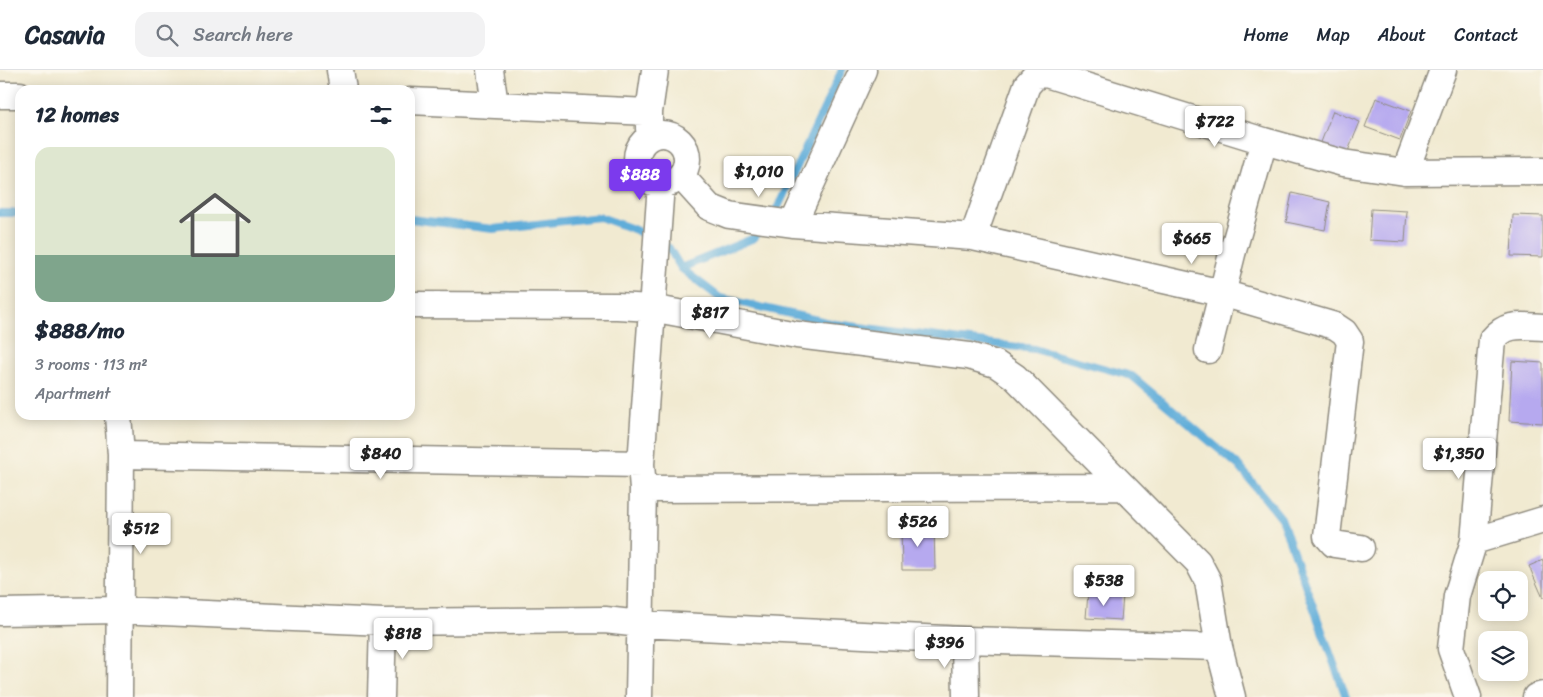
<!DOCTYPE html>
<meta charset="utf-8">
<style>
:root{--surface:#fff;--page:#f2f2f3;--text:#1f2937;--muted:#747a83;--line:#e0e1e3;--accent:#7c3aed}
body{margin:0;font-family:Sriracha,sans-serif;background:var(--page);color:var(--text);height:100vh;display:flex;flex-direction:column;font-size:19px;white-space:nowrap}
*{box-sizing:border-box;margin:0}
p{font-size:16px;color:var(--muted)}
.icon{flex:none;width:28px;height:28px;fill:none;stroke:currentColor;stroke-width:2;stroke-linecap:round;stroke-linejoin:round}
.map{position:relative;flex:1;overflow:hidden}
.sheet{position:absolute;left:15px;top:15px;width:400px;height:335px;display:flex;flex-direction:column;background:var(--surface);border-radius:15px;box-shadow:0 2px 12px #0003}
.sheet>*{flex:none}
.buttons{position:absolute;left:1478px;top:501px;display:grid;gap:10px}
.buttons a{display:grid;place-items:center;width:50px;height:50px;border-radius:10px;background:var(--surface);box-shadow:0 2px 12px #0003;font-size:25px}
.price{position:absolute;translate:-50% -42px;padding:0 11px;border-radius:5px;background:#fff;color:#222;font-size:16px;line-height:32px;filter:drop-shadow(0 1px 2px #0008)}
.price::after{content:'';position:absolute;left:50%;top:30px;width:15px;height:11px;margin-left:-8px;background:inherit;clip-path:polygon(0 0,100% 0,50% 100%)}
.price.selected{background:var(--accent);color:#fff}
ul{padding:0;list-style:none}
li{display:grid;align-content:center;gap:10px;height:265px;padding:0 20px}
li span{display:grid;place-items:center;height:155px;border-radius:15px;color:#555}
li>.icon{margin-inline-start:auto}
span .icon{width:90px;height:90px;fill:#fffc;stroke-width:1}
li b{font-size:21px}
h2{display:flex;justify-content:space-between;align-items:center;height:60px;padding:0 20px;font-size:21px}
header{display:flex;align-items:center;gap:30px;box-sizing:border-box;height:70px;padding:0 25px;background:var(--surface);border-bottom:1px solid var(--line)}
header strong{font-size:24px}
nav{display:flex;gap:28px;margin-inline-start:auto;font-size:18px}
.search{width:350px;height:45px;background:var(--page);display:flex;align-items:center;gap:12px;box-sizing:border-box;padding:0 18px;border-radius:15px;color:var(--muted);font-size:19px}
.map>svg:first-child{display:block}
</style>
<header>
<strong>Casavia</strong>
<div class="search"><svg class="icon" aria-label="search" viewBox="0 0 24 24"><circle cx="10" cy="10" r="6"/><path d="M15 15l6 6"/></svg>Search here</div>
<nav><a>Home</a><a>Map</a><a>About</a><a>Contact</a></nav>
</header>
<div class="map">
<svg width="1543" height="627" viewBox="0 0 1543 627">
<rect width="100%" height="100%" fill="#fbf7ec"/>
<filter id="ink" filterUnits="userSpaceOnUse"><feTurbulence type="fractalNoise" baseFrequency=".02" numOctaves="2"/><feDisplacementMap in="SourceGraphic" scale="10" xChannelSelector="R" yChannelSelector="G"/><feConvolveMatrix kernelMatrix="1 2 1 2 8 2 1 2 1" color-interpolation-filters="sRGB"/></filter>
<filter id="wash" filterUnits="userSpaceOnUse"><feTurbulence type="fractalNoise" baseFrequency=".0096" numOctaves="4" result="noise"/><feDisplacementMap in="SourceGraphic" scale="20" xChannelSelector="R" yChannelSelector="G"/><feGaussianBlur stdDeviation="1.12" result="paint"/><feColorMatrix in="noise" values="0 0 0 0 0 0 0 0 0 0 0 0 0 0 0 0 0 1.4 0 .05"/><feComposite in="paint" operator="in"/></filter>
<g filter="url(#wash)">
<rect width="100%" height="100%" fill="#f1ead1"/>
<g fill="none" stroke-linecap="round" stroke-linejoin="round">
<path stroke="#61add9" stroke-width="8" d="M0,143H20
M771,146L778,137L842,0
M410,149L493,159L600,147L636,160L651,169
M662,174L669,178L681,198L720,228L835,254L1034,279L1132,306L1239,396L1281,448L1346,627
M681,198L754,168L764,155"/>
</g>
<g id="blocks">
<path fill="#b6a9ef" d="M1376,28L1411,41L1400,70L1365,57Z
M1333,41L1360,52L1346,86L1320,75Z
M1292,123L1330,132L1325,160L1286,152Z
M1371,139L1407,141L1405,172L1369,170Z
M1513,145L1543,146V187L1511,186Z
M1512,291L1543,293V353L1509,351Z
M901,455H934L935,500H902Z
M1543,490V528L1529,496Z
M1088,523L1123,526L1121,550L1086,548Z"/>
</g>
</g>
<g filter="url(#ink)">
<use href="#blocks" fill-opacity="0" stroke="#8e8a7e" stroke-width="1"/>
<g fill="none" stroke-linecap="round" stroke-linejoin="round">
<defs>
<path id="minor" d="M340,0L343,20
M490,0L495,35
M0,25H20
M410,31L649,42
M649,59V42L655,0
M637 89a25 25 0 1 1 50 0a25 25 0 1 1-50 0Z
M1405,102L1443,0
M681,106L709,137L729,145L793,154L973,167L1222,223L1335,256L1344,262L1350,271L1327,466L1334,474L1361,478
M793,154L863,0
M973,167L1027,15L1036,5L1046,4L1264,71L1343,93L1405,102L1543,101
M410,235L617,236L651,238L797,265L969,286L996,294L1015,307L1198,492L1208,511L1219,577L1232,627
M1208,280L1232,184L1264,71
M118,345L121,385L119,627
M121,385L641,394
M643,419L1124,417
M1474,471L1543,450
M0,542L119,540L383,552L605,550L640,554L965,570L1219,577
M965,570L966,627
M381,627L383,552
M639,627L643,419L641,394L661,114
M1468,627L1451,579L1457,526L1474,471L1492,270C1507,252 1521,256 1543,257
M1536,627L1543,625"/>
</defs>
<use href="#minor" stroke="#8e8a7e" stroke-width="29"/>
<use href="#minor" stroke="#fff" stroke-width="26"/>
</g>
</g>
</svg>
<div class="buttons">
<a><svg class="icon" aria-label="locate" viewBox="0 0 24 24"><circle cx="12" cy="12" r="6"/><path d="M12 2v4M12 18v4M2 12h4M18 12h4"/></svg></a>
<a><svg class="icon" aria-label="layers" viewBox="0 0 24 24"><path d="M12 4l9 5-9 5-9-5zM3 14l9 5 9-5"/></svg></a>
</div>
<b class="price" style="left:1215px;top:78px">$722</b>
<b class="price" style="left:759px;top:128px">$1,010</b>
<b class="price selected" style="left:640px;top:131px">$888</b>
<b class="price" style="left:1192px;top:195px">$665</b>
<b class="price" style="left:710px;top:269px">$817</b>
<b class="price" style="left:381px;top:410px">$840</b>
<b class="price" style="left:1459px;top:410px">$1,350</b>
<b class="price" style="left:918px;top:478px">$526</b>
<b class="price" style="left:141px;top:485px">$512</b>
<b class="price" style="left:1104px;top:537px">$538</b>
<b class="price" style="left:403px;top:590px">$818</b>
<b class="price" style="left:945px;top:599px">$396</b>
<section class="sheet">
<h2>12 homes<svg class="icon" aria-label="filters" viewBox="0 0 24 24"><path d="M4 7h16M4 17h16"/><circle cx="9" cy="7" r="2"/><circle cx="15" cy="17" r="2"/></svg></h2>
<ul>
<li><span style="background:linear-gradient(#dfe7d0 70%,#7fa58c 0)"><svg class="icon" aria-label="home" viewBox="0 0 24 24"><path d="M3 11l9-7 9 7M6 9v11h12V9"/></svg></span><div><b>$888/mo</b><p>3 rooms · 113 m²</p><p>Apartment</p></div></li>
</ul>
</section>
</div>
